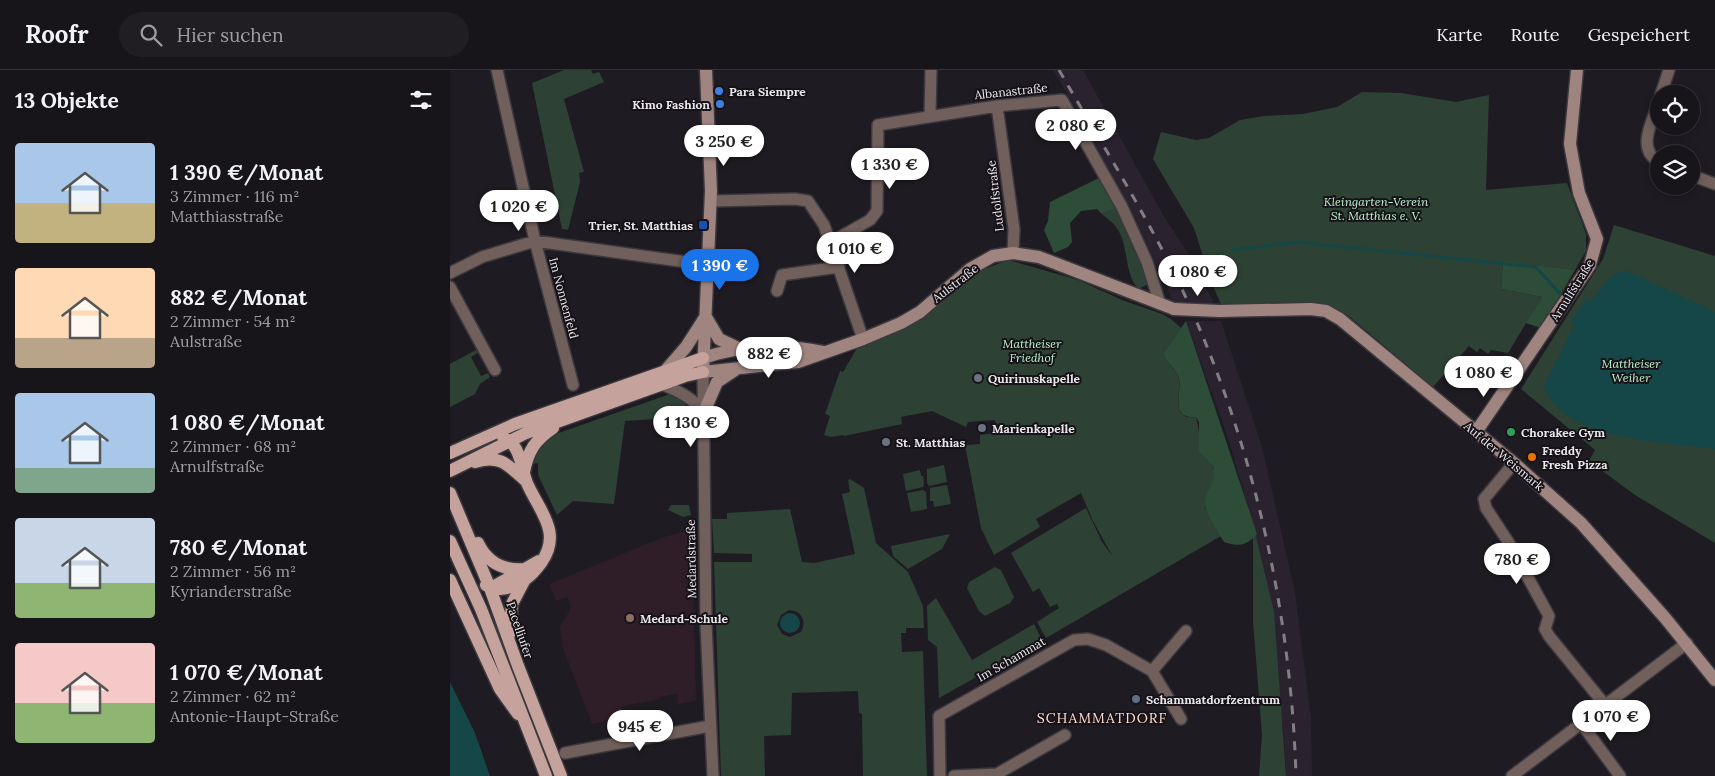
<!DOCTYPE html>
<html lang="de">
<meta charset="utf-8">
<style>
:root{--surface:#17141a;--page:#201d23;--text:#f1f3f6;--muted:#9e9ea2;--line:#363339;--accent:#1a73e8}
body{margin:0;font-family:Lora,serif;background:var(--page);color:var(--text);height:100vh;display:flex;flex-direction:column;font-size:19px;white-space:nowrap}
*{box-sizing:border-box;margin:0}
p{font-size:16px;color:var(--muted)}
.icon{flex:none;width:28px;height:28px;fill:none;stroke:currentColor;stroke-width:2;stroke-linecap:round;stroke-linejoin:round}
.map{position:relative;flex:1;overflow:hidden}
.side{display:flex;flex-direction:column;background:var(--surface);width:450px}
.side>*{flex:none}
.controls{position:absolute;left:1200px;top:15px;display:grid;gap:10px}
.controls a{display:grid;place-items:center;width:50px;height:50px;border-radius:50%;background:var(--surface);box-shadow:0 2px 8px #0003,0 0 0 1px var(--line);font-size:25px}
.price{position:absolute;translate:-50% -42px;padding:0 11px;border-radius:18px;background:#fff;color:#222;font-size:16px;line-height:32px;filter:drop-shadow(0 1px 2px #0008)}
.price::after{content:'';position:absolute;left:50%;top:30px;width:15px;height:11px;margin-left:-8px;background:inherit;clip-path:polygon(0 0,100% 0,50% 100%)}
.price.active{background:var(--accent);color:#fff}
ul{padding:0;list-style:none}
li{display:flex;align-items:center;gap:15px;height:125px;padding:0 15px}
li span{display:grid;place-items:center;flex:none;width:140px;height:100px;border-radius:5px;color:#555}
li>.icon{margin-inline-start:auto}
span .icon{width:60px;height:60px;fill:#fffc;stroke-width:1}
li b{font-size:21px}
h2{display:flex;justify-content:space-between;align-items:center;height:60px;padding:0 15px;font-size:21px}
header{display:flex;align-items:center;gap:30px;box-sizing:border-box;height:70px;padding:0 25px;background:var(--surface);border-bottom:1px solid var(--line)}
header strong{font-size:24px}
nav{display:flex;gap:28px;margin-inline-start:auto;font-size:18px}
.search{width:350px;height:45px;background:var(--page);display:flex;align-items:center;gap:12px;box-sizing:border-box;padding:0 18px;border-radius:28px;color:var(--muted);font-size:19px}
main{display:flex;flex:1;min-height:0}
.map>svg:first-child{display:block}
</style>
<header>
<strong>Roofr</strong>
<div class="search"><svg class="icon" aria-label="search" viewBox="0 0 24 24"><circle cx="10" cy="10" r="6"/><path d="M15 15l6 6"/></svg>Hier suchen</div>
<nav><a>Karte</a><a>Route</a><a>Gespeichert</a></nav>
</header>
<main>
<section class="side">
<h2>13 Objekte<svg class="icon" aria-label="filters" viewBox="0 0 24 24"><path d="M4 7h16M4 17h16"/><circle cx="9" cy="7" r="2"/><circle cx="15" cy="17" r="2"/></svg></h2>
<ul>
<li><span style="background:linear-gradient(#a9c7e8 60%,#c2b280 0)"><svg class="icon" aria-label="home" viewBox="0 0 24 24"><path d="M3 11l9-7 9 7M6 9v11h12V9"/></svg></span><div><b>1 390 €/Monat</b><p>3 Zimmer · 116 m²</p><p>Matthiasstraße</p></div></li>
<li><span style="background:linear-gradient(#ffd9b3 70%,#b9a48a 0)"><svg class="icon" aria-label="home" viewBox="0 0 24 24"><path d="M3 11l9-7 9 7M6 9v11h12V9"/></svg></span><div><b>882 €/Monat</b><p>2 Zimmer · 54 m²</p><p>Aulstraße</p></div></li>
<li><span style="background:linear-gradient(#a9c7e8 75%,#7fa58c 0)"><svg class="icon" aria-label="home" viewBox="0 0 24 24"><path d="M3 11l9-7 9 7M6 9v11h12V9"/></svg></span><div><b>1 080 €/Monat</b><p>2 Zimmer · 68 m²</p><p>Arnulfstraße</p></div></li>
<li><span style="background:linear-gradient(#c9d6e8 65%,#8fb573 0)"><svg class="icon" aria-label="home" viewBox="0 0 24 24"><path d="M3 11l9-7 9 7M6 9v11h12V9"/></svg></span><div><b>780 €/Monat</b><p>2 Zimmer · 56 m²</p><p>Kyrianderstraße</p></div></li>
<li><span style="background:linear-gradient(#f6c9c9 60%,#8fb573 0)"><svg class="icon" aria-label="home" viewBox="0 0 24 24"><path d="M3 11l9-7 9 7M6 9v11h12V9"/></svg></span><div><b>1 070 €/Monat</b><p>2 Zimmer · 62 m²</p><p>Antonie-Haupt-Straße</p></div></li>
</ul>
</section>
<div class="map">
<svg width="1265" height="706" viewBox="0 0 1265 706">
<rect width="100%" height="100%" fill="#1f1b22"/>
<path fill="#2a232f" d="M603,0H633L713,145L740,186L764,233H724L687,152L640,71L644,69Z
M736,251H771L812,377L845,522L861,649L862,706H836L833,657L803,454L778,368Z"/>
<path fill="#2f1e27" d="M236,461H242L246,631L228,634L227,624L210,627V629L172,636L174,647L142,654L113,578L110,557L121,538L117,527L106,531L99,514L214,467Z"/>
<path fill="#2d4234" fill-rule="evenodd" d="M114,0H141L143,4L149,2L154,12L114,29L134,102L129,103L130,112L118,160L112,159L82,13Z
M912,22L951,23L1006,32L1039,25L1036,120L1117,113L1136,164V181L1125,200L1053,192L1051,219L1092,227L1058,283L1041,280L1038,284L1030,278L1027,282L1019,276L983,317L899,246C862,228 812,234 771,234L762,214L744,158L703,89L711,62L746,70L759,68L790,50L814,46L853,44L887,37Z
M666,138L672,143L697,197L698,214L689,219C673,205 680,175 666,157C663,152 656,148 652,144Z
M1164,155L1265,186V473L1185,425L1139,391L1145,380L1071,319L1153,189Z
M558,190L628,210L672,230L712,244L721,249L731,258L713,283C715,293 725,297 728,306C733,320 718,351 746,347L754,386L761,392L765,403L763,414L755,429V437L771,466L596,568L587,552L609,538L607,534L600,537L589,518L583,522L561,483L636,438L652,472L663,487L643,451L631,423L586,449L590,457L544,485L531,458L515,375L530,374V365L544,363L548,360L547,354L544,350L518,352L516,357L482,341L451,347L452,354L394,366L393,365L381,367L374,365L380,346L375,344L390,301L393,302L407,278L466,253L504,219L532,200Z
M26,280L28,283L21,287L31,306L38,303L40,307L30,314L25,324L0,337V294Z
M220,324H230L235,330L237,347L175,351L164,434L123,431L107,445L88,405V393L83,394C85,379 91,373 103,365Z
M494,395L497,412L479,416L477,413V399Z
M470,400L471,406H473L474,414L473,417L456,421L453,404Z
M400,409L414,418L426,473L458,502L473,536L474,558H456V563H451L452,582L473,581L477,706H413L412,644L409,643L408,621L342,623L341,665L314,666L315,706H271L264,492H302V484L264,483L262,449H277V443L340,439L352,492L364,493L405,484L392,424L400,422L398,410ZM339,540C352,541 357,551 351,562L340,567L332,564L327,555L331,545Z
M497,415L501,434L484,437L483,431H480V418Z
M473,420L476,422L477,439L461,442L457,423Z
M221,435H239L241,445L233,447L218,440Z
M803,454L824,542L836,706H809L812,665L803,551Z
M500,464L492,479L458,499L443,486L441,476Z
M545,497L551,500L564,527L560,533L535,546L529,541L517,518L519,512Z
M486,528L522,590L584,554L592,570L489,628L487,577L478,570L477,536Z"/>
<path fill="#2d4d38" d="M649,108L663,128L666,138L652,144L647,139L631,141L620,153L622,172L618,177L604,183L594,160L598,151L600,132Z
M1053,191L1125,200L1091,258L1076,253L1092,227L1051,219Z
M736,251L807,464C796,476 789,477 774,472C769,463 752,439 755,429C758,416 767,413 763,396L749,381V352L746,347C719,349 732,324 729,309C727,298 715,293 713,283Z"/>
<path fill="#154648" d="M1175,200L1265,242V379C1217,372 1112,371 1094,316L1124,256L1122,250L1135,231L1143,229L1161,206Z
M330 553a10 10 0 1 1 20 0a10 10 0 1 1-20 0Z
M0,612L25,663L40,706H0Z"/>
<g fill="none" stroke-linecap="round" stroke-linejoin="round">
<path stroke="#154648" stroke-width="3" d="M782,180L847,172L1086,197L1112,226"/>
<defs>
<path id="street" d="M47,0L85,171L123,315
M1211,24L1219,0
M1209,32C1202,52 1186,79 1209,92
M547,36L564,159L563,183
M480,45L481,0
M1241,105L1265,114
M261,131L345,129L358,131L374,155L413,269
M381,172L420,150L427,141L428,55L547,36L612,30L672,137L697,192L710,234
M0,203L32,187L85,171L258,195
M0,217L45,300
M327,221L332,205L389,197
M253,302L256,554L263,706
M211,314C229,321 241,327 254,342
M1064,393L1034,429L1036,438L1059,473L1099,546L1095,559L1099,566L1155,635
M702,601L736,561
M1131,653L1170,706
M115,683L260,656
M490,706L489,646L624,570L638,569L656,575L702,601L731,649
M504,706L547,704L615,665
M1062,706L1237,573"/>
<path id="secondary" d="M256,0L261,121L253,302L348,292L413,269L451,253L470,242L520,199L543,186L563,183L589,187L724,239
M769,241L861,239L876,241L890,249L1064,393L1131,453L1216,549L1265,610
M256,247L269,269L290,279
M253,288C290,275 337,274 374,282
M216,300L236,277L254,249
M254,342L267,312L285,300
M1026,362L1140,195L1147,169L1129,123L1120,74L1127,0"/>
<path id="primary" d="M0,383L65,354L253,288
M25,392C50,384 58,395 76,411
M0,401L76,363L235,306L253,302
M74,402C78,381 85,370 103,358
M0,423L40,518L68,596L111,706
M0,471L31,539L96,706
M28,473C37,492 53,501 75,499
M0,510L50,619L68,644
M36,515C46,521 58,519 68,514C78,509 84,502 91,493C113,462 89,441 77,413C72,401 72,387 64,376C62,372 56,370 53,367
M41,518L89,491
M59,565L62,534L74,511"/>
</defs>
<use href="#street" stroke="#3b383e" stroke-width="14"/>
<use href="#secondary" stroke="#3b383e" stroke-width="15"/>
<use href="#primary" stroke="#3b383e" stroke-width="15"/>
<use href="#street" stroke="#705f5b" stroke-width="11"/>
<use href="#secondary" stroke="#a0847f" stroke-width="12"/>
<use href="#primary" stroke="#c5a29b" stroke-width="12"/>
<path stroke="#817e84" stroke-width="3" stroke-dasharray="9 9" stroke-linecap="butt" d="M609,0C653,76 701,152 738,232C805,381 841,543 846,706"/>
<defs>
<path id="secondary-bridge" d="M724,239L769,241"/>
</defs>
<use href="#secondary-bridge" stroke="#3b383e" stroke-width="15" stroke-linecap="butt"/>
<use href="#secondary-bridge" stroke="#a0847f" stroke-width="12"/>
</g>
<g fill="#3f7fe0" stroke="#161218" stroke-width="2">
<circle cx="269" cy="21" r="5"/>
<circle cx="270" cy="34" r="5"/>
</g>
<rect fill="#1a4fb4" stroke="#161218" stroke-width="2" x="248" y="150" width="10" height="10" rx="2.5"/>
<g fill="#6b7280" stroke="#161218" stroke-width="2">
<circle cx="528" cy="308" r="5"/>
<circle cx="532" cy="358" r="5"/>
<circle cx="436" cy="372" r="5"/>
</g>
<circle fill="#2e9e5b" stroke="#161218" stroke-width="2" cx="1061" cy="362" r="5"/>
<circle fill="#e8710a" stroke="#161218" stroke-width="2" cx="1082" cy="387" r="5"/>
<circle fill="#8d6e63" stroke="#161218" stroke-width="2" cx="180" cy="548" r="5"/>
<circle fill="#5c6f8a" stroke="#161218" stroke-width="2" cx="686" cy="629" r="5"/>
<g text-anchor="middle" dominant-baseline="central" stroke-width="4" stroke-linejoin="round" paint-order="stroke">
<g font-size="12" font-weight="bold" fill="#e9e7eb" stroke="#161218" text-anchor="start">
<text x="279" y="21">Para Siempre</text>
<text x="260" y="34" text-anchor="end">Kimo Fashion</text>
<text x="243" y="155" text-anchor="end">Trier, St. Matthias</text>
<text x="538" y="308">Quirinuskapelle</text>
<text x="542" y="358">Marienkapelle</text>
<text x="1071" y="362">Chorakee Gym</text>
<text x="446" y="372">St. Matthias</text>
<text x="1092" y="380">Freddy<tspan x="1092" dy="14">Fresh Pizza</tspan></text>
<text x="190" y="548">Medard-Schule</text>
<text x="696" y="629">Schammatdorfzentrum</text>
</g>
<g font-size="12" fill="#e9e7eb" stroke="#161218">
<text transform="translate(561 21) rotate(-6)">Albanastraße</text>
<text transform="translate(545 126) rotate(-97)">Ludolfstraße</text>
<text transform="translate(505 213) rotate(-38)">Aulstraße</text>
<text transform="translate(1122 220) rotate(-58)">Arnulfstraße</text>
<text transform="translate(114 228) rotate(75)">Im Nonnenfeld</text>
<text transform="translate(1054 386) rotate(40)">Auf der Weismark</text>
<text transform="translate(241 489) rotate(-91)">Medardstraße</text>
<text transform="translate(70 560) rotate(71)">Pacelliufer</text>
<text transform="translate(561 589) rotate(-30)">Im Schammat</text>
</g>
<g font-size="12" font-style="italic" fill="#b9f5cd" stroke="#161218">
<text x="926" y="131">Kleingarten-Verein<tspan x="926" dy="14">St. Matthias e. V.</tspan></text>
<text x="582" y="273">Mattheiser<tspan x="582" dy="14">Friedhof</tspan></text>
<text x="1181" y="293">Mattheiser<tspan x="1181" dy="14">Weiher</tspan></text>
</g>
<g font-size="14" letter-spacing="1" fill="#fddcd1" stroke="#161218">
<text x="652" y="648">SCHAMMATDORF</text>
</g>
</g>
</svg>
<div class="controls">
<a><svg class="icon" aria-label="locate" viewBox="0 0 24 24"><circle cx="12" cy="12" r="6"/><path d="M12 2v4M12 18v4M2 12h4M18 12h4"/></svg></a>
<a><svg class="icon" aria-label="layers" viewBox="0 0 24 24"><path d="M12 4l9 5-9 5-9-5zM3 14l9 5 9-5"/></svg></a>
</div>
<b class="price" style="left:626px;top:81px">2 080 €</b>
<b class="price" style="left:274px;top:97px">3 250 €</b>
<b class="price" style="left:440px;top:120px">1 330 €</b>
<b class="price" style="left:69px;top:162px">1 020 €</b>
<b class="price" style="left:405px;top:204px">1 010 €</b>
<b class="price active" style="left:270px;top:221px">1 390 €</b>
<b class="price" style="left:748px;top:227px">1 080 €</b>
<b class="price" style="left:319px;top:309px">882 €</b>
<b class="price" style="left:1034px;top:328px">1 080 €</b>
<b class="price" style="left:241px;top:378px">1 130 €</b>
<b class="price" style="left:1067px;top:515px">780 €</b>
<b class="price" style="left:1161px;top:672px">1 070 €</b>
<b class="price" style="left:190px;top:682px">945 €</b>
</div>
</main>
